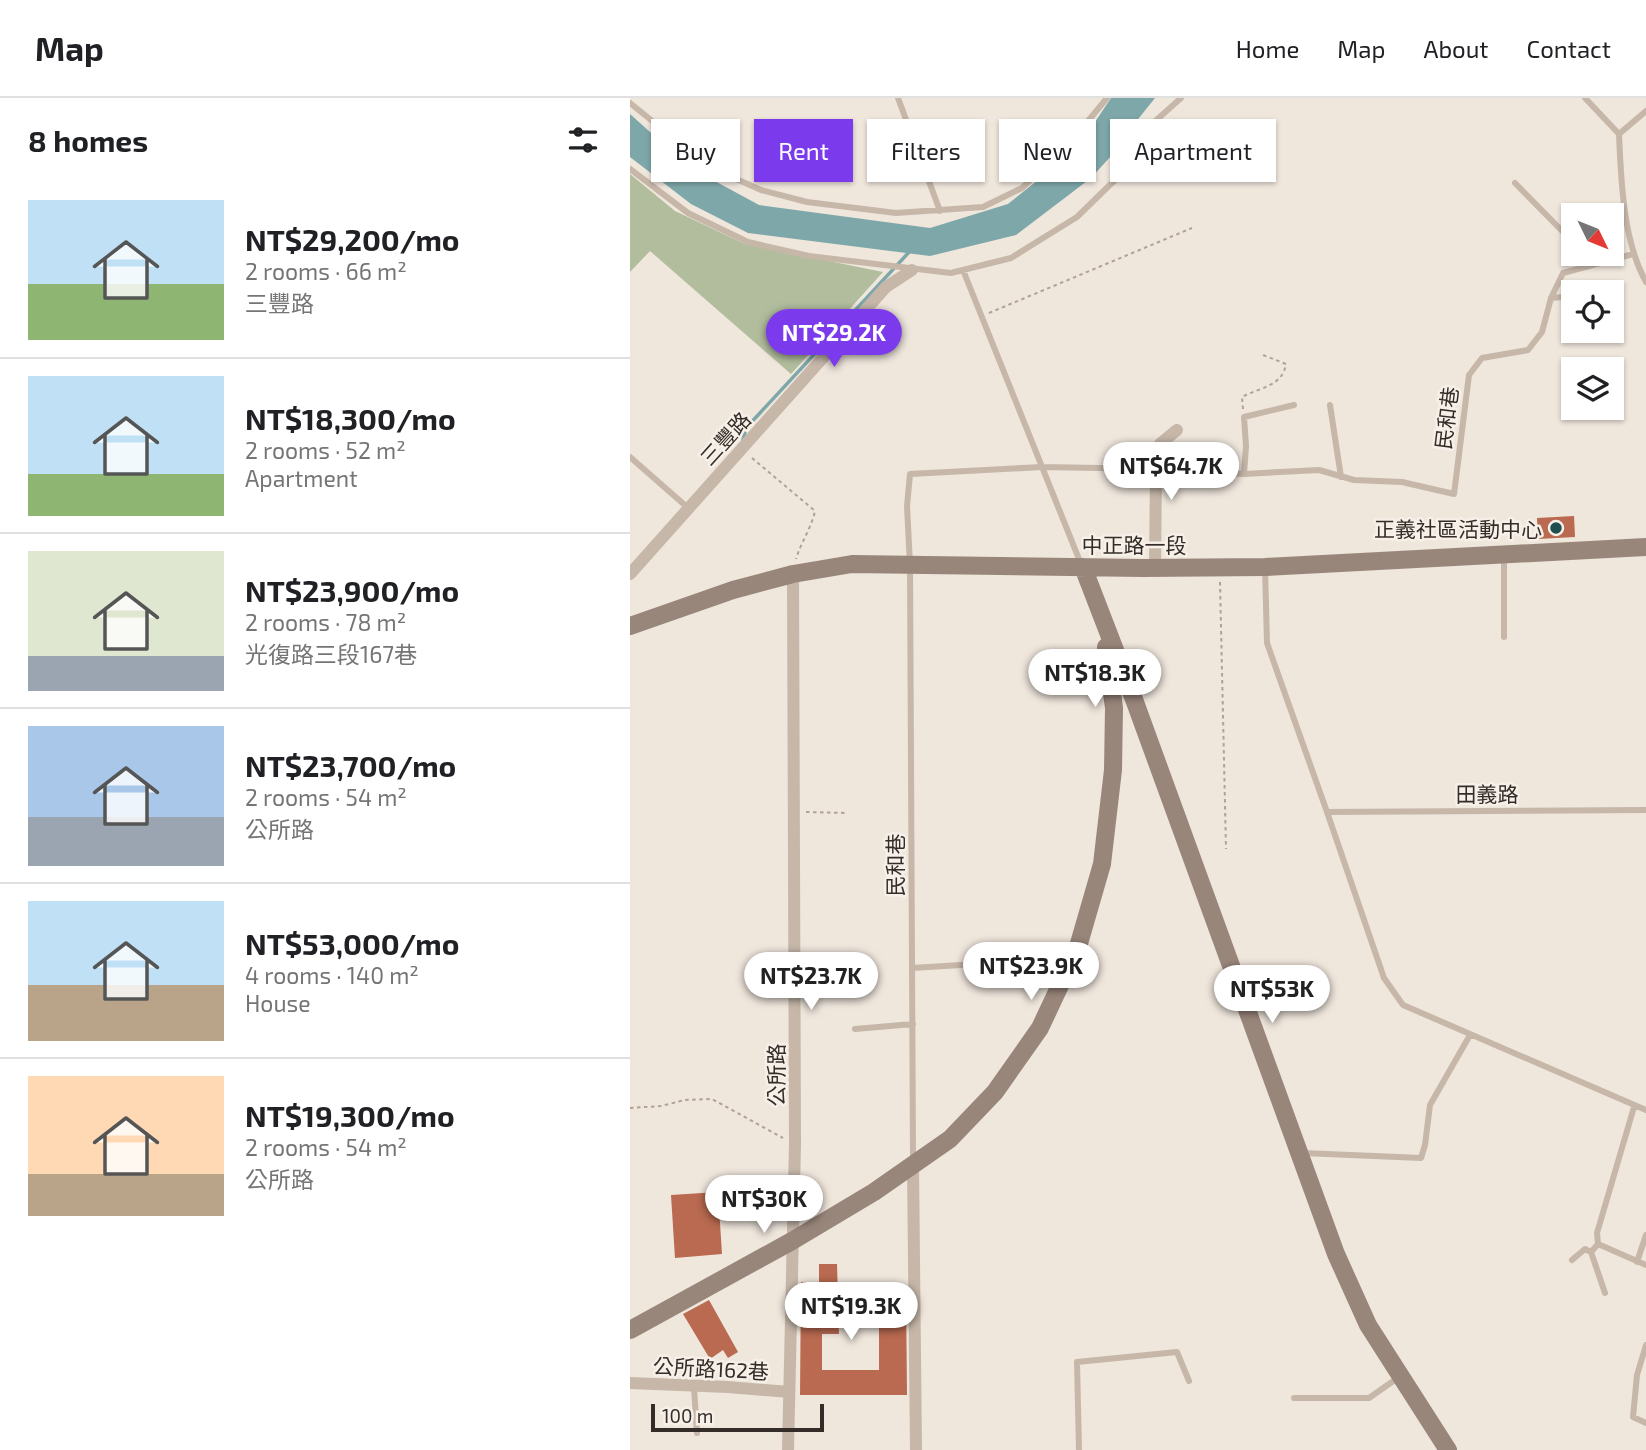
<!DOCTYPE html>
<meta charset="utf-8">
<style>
:root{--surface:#fff;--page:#f2f2f2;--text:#202124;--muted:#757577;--line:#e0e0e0;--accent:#7c3aed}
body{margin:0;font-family:"Exo 2","Noto Sans TC",sans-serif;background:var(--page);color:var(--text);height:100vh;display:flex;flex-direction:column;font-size:26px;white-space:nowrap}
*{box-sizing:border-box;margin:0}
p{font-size:23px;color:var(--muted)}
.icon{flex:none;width:38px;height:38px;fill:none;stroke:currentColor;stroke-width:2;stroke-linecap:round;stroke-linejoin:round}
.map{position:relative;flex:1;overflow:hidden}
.drawer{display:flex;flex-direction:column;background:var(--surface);width:630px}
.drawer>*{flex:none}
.banner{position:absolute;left:21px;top:21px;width:665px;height:63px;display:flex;gap:14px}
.needle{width:46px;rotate:133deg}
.tools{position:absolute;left:931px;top:105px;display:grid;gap:14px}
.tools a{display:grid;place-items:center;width:63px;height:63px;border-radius:0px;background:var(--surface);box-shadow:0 2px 5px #0004;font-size:35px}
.scale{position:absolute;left:21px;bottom:18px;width:173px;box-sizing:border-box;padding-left:7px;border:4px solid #342c28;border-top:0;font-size:19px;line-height:24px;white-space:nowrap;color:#342c28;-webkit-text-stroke:5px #f7f0e8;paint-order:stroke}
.price{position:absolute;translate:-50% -60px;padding:0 16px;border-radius:24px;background:#fff;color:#222;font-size:23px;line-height:46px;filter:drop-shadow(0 2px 4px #0008)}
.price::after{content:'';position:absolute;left:50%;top:42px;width:21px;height:16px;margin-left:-10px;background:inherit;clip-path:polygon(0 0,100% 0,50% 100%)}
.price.active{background:var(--accent);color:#fff}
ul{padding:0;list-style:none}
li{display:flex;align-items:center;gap:21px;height:175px;padding:0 28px}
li+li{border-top:2px solid var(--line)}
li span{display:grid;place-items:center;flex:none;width:196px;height:140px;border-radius:0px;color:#555}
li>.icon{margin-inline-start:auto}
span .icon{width:84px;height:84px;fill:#fffc;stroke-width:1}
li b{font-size:30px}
h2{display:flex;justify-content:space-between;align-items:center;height:84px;padding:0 28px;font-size:30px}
.tag{padding:0 24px;border-radius:0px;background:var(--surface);box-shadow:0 2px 5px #0004;font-size:24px;line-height:63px}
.tag.active{background:var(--accent);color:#fff}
header{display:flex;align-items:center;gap:42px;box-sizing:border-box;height:98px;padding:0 35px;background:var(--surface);border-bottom:2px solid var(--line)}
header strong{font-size:33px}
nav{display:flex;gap:38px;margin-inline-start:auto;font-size:24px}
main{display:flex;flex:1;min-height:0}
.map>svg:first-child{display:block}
</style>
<header>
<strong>Map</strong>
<nav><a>Home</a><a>Map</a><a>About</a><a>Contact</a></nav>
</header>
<main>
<section class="drawer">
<h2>8 homes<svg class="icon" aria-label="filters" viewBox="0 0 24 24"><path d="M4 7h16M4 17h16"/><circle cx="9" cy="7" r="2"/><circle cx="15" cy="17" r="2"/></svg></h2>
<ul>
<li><span style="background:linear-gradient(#bfe0f5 60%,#8fb573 0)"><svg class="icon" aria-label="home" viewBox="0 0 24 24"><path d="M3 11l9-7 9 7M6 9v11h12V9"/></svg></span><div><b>NT$29,200/mo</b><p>2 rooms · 66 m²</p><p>三豐路</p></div></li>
<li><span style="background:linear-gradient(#bfe0f5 70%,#8fb573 0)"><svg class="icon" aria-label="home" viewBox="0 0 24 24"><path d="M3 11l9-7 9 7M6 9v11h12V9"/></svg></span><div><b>NT$18,300/mo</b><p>2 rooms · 52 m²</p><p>Apartment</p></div></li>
<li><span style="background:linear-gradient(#dfe7d0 75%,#9aa5b1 0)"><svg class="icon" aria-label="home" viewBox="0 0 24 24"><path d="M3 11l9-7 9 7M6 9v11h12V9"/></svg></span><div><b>NT$23,900/mo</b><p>2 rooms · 78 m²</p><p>光復路三段167巷</p></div></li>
<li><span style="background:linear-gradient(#a9c7e8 65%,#9aa5b1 0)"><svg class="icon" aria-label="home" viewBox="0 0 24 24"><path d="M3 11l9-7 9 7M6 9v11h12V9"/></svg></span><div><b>NT$23,700/mo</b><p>2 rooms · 54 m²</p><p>公所路</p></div></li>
<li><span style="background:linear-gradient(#bfe0f5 60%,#b9a48a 0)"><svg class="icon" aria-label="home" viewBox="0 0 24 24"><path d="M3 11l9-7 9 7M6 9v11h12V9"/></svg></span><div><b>NT$53,000/mo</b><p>4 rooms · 140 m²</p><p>House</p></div></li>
<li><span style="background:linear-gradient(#ffd9b3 70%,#b9a48a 0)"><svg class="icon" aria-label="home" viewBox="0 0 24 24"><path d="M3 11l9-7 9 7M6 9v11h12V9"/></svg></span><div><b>NT$19,300/mo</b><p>2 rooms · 54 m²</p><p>公所路</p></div></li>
</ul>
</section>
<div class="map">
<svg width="1016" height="1352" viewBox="0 0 1016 1352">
<rect width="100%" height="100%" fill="#efe6dc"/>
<path fill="#b2bd9e" d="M0,76L45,113L115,146L253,174L161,276L20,153L0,174Z"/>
<path fill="#7ea7a9" d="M481,0H525L509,20L491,47L461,80L386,137L300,158L118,135L61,106L0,59V16L59,69L129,107L300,130L378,106L413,78L463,27Z"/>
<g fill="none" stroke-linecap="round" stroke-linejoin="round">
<path stroke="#7ea7a9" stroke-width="3.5" d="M113,342L116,330L281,152"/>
</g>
<path fill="#b96a50" d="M944,418L945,439L908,441L907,420Z
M88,1094L92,1156L45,1160L41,1097Z
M189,1166H207L209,1236H192V1272H249V1192H276L277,1297H170L171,1184H189Z
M79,1202L108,1254L98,1260L93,1252L80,1261L53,1216Z"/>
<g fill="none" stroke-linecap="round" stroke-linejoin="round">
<path stroke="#b2a194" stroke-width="2" stroke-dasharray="3.5 3.5" stroke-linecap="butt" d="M359,215L562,130
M613,311L612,299C630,289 652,289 656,266L633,257
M122,360L185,413C181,431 171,444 166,461
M590,484L596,751
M176,714L217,715
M0,1010L31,1008L55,1002L82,1001L153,1040"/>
<path stroke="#c6b7a9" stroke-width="6" d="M268,0L310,113
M955,0L989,36C991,82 993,143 1016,184
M0,5L79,69L131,92L177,104L266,115L353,109L392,90L439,46L477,0
M989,36L1016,13
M0,71L58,115L118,144L179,158L321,175L381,160L447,119L491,76L522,26L551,0
M885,85L943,144
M955,156L965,166
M333,172L451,466
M921,200L943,198
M700,307L711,379
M0,359L57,409
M614,376L616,348L614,319L664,307
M874,458V539
M635,470L637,545L697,714L754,880L773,907L1016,1012
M697,714L1016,712
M282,870L347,866
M225,931L283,926
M1004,1009L967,1135L968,1146L1016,1167
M673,1055L791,1060L795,1047L800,1007L840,937
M283,1061L280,467L277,408L280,376L412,369L526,371L614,376L689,372L724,382L772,384L824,396L839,277L852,260L898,252L912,234L921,200L933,175L1003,156
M968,1146L961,1154L975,1195
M942,1162L955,1151L961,1154
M1007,1164L1016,1137
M1016,1247L1007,1277L1003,1319L1016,1325
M64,1289L67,1335
M664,1300H739L769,1279
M449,1352L447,1264L547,1254L559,1283"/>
<path stroke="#c6b7a9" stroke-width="12" d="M525,470L526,371L530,346L547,332
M0,476L256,189L282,172
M283,1067L286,1352
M0,1285L98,1289L159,1294
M158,1352L165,1046L163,476"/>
<path stroke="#99867b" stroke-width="18" d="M453,469L505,604L706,1156L738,1227L818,1352
M0,528L103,492L163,476L222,466L513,470L635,469L1016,449
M0,1232L162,1143L244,1094L320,1041L365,994L410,930L448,849L472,766L483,672L484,610L476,549"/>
</g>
<circle fill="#224e51" stroke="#f7f0e8" stroke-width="2.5" cx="926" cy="430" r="7"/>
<g text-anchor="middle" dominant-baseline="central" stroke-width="5" stroke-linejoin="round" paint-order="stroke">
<g font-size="21" fill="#342c28" stroke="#f7f0e8">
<text transform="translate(816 320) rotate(-83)">民和巷</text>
<text transform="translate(95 340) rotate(-48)">三豐路</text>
<text x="504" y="446">中正路一段</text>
<text x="857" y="695">田義路</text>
<text transform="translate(264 767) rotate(-90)">民和巷</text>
<text transform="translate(145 977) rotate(-90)">公所路</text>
<text transform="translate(81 1270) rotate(3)">公所路162巷</text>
</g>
<g font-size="21" fill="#342c28" stroke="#f7f0e8" text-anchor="end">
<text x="912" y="430">正義社區活動中心</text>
</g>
</g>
</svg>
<div class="tools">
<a><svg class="needle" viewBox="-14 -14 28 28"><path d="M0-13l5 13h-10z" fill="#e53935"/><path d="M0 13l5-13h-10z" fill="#757577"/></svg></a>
<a><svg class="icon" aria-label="locate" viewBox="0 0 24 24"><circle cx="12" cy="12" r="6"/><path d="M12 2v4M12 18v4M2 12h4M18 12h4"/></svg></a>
<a><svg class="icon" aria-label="layers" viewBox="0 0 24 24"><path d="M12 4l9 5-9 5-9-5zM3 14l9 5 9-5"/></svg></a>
</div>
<div class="scale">100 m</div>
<b class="price active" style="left:204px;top:271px">NT$29.2K</b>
<b class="price" style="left:541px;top:404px">NT$64.7K</b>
<b class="price" style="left:465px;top:611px">NT$18.3K</b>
<b class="price" style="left:401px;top:904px">NT$23.9K</b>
<b class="price" style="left:181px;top:914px">NT$23.7K</b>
<b class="price" style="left:642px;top:927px">NT$53K</b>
<b class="price" style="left:134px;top:1137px">NT$30K</b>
<b class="price" style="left:221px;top:1244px">NT$19.3K</b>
<div class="banner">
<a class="tag">Buy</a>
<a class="tag active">Rent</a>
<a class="tag">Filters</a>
<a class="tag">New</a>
<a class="tag">Apartment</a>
</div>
</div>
</main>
